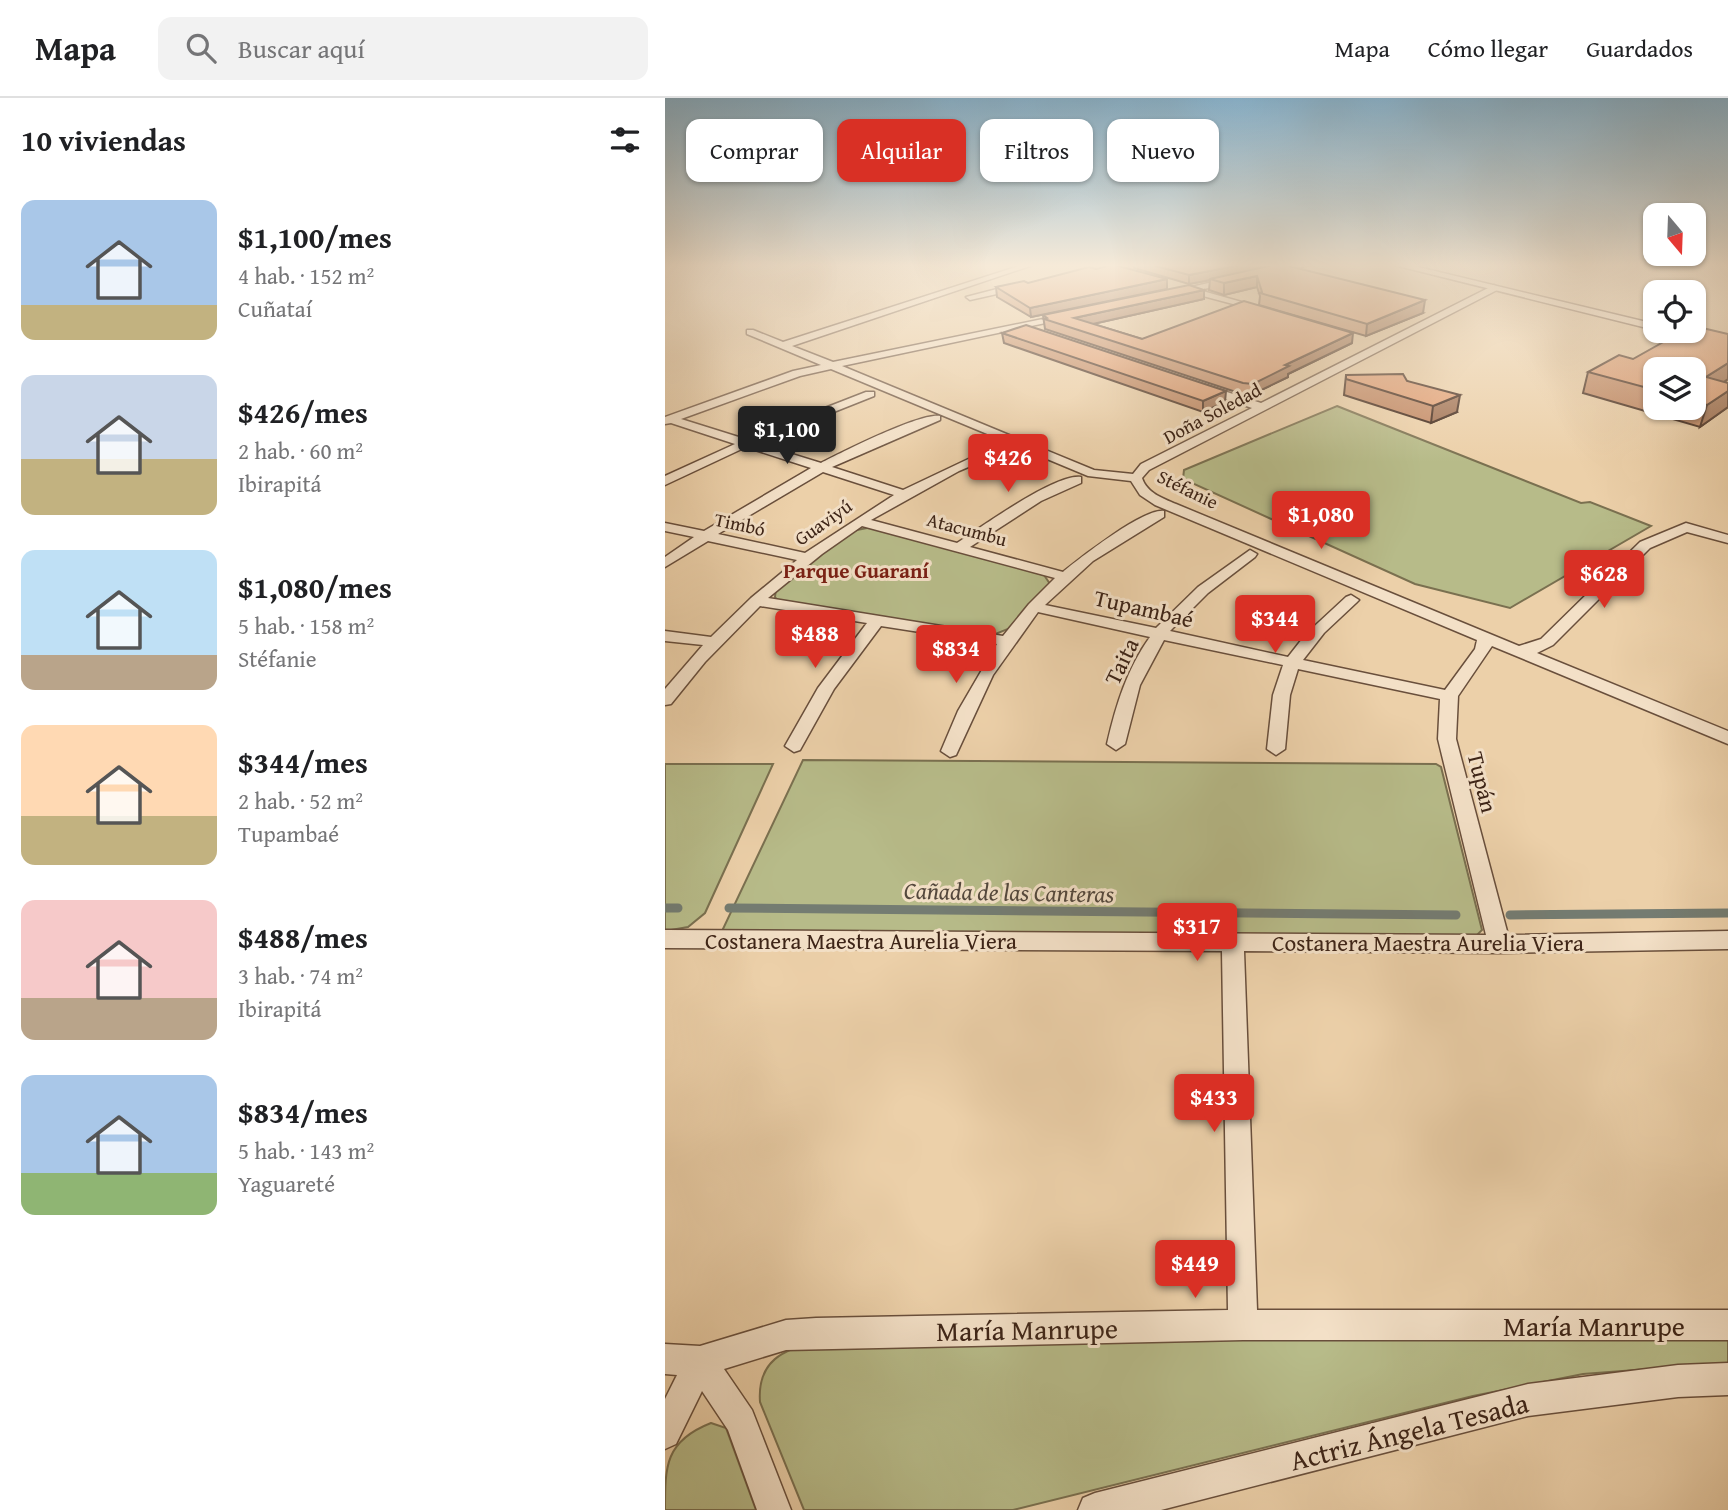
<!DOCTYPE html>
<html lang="es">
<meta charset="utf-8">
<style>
:root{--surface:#fff;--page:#f2f2f2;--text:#202124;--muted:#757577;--line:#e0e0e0;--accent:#d93025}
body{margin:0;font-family:"Gentium Book Plus",serif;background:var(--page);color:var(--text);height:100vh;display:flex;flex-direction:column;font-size:26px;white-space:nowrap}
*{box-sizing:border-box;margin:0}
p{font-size:23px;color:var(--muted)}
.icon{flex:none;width:38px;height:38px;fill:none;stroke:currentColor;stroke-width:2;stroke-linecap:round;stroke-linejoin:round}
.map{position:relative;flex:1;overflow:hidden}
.drawer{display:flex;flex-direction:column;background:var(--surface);width:665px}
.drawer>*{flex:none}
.guide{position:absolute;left:21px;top:21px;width:665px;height:63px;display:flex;gap:14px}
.needle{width:46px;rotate:161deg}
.controls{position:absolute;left:978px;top:105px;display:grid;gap:14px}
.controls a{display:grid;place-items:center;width:63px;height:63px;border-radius:14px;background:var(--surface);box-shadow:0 2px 5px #0004;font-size:35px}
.price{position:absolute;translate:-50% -60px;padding:0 16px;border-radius:7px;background:var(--accent);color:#fff;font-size:23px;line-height:46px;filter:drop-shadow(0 2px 4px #0008)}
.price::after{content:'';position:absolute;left:50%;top:42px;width:21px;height:16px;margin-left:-10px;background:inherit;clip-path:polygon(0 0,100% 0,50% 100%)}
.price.active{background:#222;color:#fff}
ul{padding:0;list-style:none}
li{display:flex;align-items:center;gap:21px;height:175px;padding:0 21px}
li span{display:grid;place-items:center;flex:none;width:196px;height:140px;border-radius:14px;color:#555}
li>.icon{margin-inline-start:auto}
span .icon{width:84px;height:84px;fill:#fffc;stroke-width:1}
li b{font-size:30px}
h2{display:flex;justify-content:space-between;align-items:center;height:84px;padding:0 21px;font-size:30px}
.tag{padding:0 24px;border-radius:14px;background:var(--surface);box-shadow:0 2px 5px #0004;font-size:24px;line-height:63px}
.tag.active{background:var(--accent);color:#fff}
header{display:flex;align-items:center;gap:42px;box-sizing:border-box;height:98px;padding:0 35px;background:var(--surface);border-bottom:2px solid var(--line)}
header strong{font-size:33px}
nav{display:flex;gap:38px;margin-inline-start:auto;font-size:24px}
.search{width:490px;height:63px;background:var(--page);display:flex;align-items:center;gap:18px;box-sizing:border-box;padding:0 24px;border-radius:14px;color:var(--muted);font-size:26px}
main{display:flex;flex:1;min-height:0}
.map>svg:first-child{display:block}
</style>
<header>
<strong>Mapa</strong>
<div class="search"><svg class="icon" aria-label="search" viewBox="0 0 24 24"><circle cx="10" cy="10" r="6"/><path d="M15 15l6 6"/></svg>Buscar aquí</div>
<nav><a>Mapa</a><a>Cómo llegar</a><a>Guardados</a></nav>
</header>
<main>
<section class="drawer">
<h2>10 viviendas<svg class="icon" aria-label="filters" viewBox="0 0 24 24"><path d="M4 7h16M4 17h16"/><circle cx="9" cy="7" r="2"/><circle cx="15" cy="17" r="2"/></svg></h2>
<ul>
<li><span style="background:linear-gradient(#a9c7e8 75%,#c2b280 0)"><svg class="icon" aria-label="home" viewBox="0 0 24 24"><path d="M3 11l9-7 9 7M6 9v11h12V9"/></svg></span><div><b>$1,100/mes</b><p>4 hab. · 152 m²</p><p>Cuñataí</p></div></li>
<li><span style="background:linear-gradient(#c9d6e8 60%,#c2b280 0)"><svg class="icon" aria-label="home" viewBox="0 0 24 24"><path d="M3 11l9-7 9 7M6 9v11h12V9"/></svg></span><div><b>$426/mes</b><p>2 hab. · 60 m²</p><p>Ibirapitá</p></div></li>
<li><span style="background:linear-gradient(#bfe0f5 75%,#b9a48a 0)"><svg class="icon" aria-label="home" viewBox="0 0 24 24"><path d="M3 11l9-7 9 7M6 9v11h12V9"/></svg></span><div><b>$1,080/mes</b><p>5 hab. · 158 m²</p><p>Stéfanie</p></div></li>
<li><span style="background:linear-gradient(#ffd9b3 65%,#c2b280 0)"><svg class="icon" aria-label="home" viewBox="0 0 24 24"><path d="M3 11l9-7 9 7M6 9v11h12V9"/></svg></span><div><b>$344/mes</b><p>2 hab. · 52 m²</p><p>Tupambaé</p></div></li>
<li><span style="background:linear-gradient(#f6c9c9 70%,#b9a48a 0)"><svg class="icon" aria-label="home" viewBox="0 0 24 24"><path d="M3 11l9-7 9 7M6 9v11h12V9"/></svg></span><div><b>$488/mes</b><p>3 hab. · 74 m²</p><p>Ibirapitá</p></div></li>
<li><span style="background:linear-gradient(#a9c7e8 70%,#8fb573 0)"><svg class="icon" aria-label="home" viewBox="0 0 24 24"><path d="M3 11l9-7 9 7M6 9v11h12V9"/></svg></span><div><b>$834/mes</b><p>5 hab. · 143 m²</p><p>Yaguareté</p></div></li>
</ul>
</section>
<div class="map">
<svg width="1063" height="1412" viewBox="0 0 1063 1412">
<rect width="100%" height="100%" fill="#ecd0a9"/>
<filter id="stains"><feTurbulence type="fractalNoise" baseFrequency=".00286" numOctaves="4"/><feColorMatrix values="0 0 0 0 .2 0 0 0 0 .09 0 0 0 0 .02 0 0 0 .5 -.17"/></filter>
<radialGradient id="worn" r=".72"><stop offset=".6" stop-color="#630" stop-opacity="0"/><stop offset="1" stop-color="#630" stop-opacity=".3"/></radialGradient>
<path fill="#b7bb89" stroke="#7a7050" stroke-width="2" d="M672,308L916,405L925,404L986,428L845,510L750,486L518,381L519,372Z
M207,429L379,477L385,486L343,531L328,537L112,502L110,499L111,491L187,433Z
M138,662L771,666L776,669L817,832L809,840L57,833Z
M0,666H108L40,815L23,829L0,833Z
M1063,1240V1265L918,1276L808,1298L348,1412H139L95,1304C92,1263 118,1251 154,1243Z
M46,1325L61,1330L91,1412H0C0,1368 0,1343 46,1325Z"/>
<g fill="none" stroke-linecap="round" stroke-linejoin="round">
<path stroke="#747c72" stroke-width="9" d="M0,810H13
M64,810L791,817
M845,817L1063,815"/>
<defs>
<path id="minor" d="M357,167H368L127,248L168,264L407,215V219L404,220L177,268L429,372L468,376L476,366L587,310L532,291V287H540L596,305L829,187L832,192L484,372L477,380C482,395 497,400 511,406L854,548L876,541L975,444L1021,425L1063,437V445L1022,434L985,450L888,547L872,555L1063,633V646L827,548L793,598L791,641L843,837L1063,833V851L834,855L579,853L592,1212H1063V1242H578L121,1252L59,1271L87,1312L126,1412H92L63,1332L37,1293L11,1346L0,1351V1301L12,1277L0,1276V1246L35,1248L121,1222L151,1220L563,1212L557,853L0,850V832L821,837L773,641L775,601L633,571L625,597L620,651L611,657L602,651L608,597L618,567L499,542L475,587L460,646L451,652L442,646C451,607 462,571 485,539L373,514L328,577L291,657L285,659L276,653L293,613L332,546L216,528L169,591L135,652L129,654L120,648L153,590L202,525L95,508L40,564L6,606L0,607V591L38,547L0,543V533L46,539L86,500L132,462L43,443L0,469V459L29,439L0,433V425L39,433L146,370L81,349L0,387V378L70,346L6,325L0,326V319L128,273L156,267L82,236V232H88L118,244ZM166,271L423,378L466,383L475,397L490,407L812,542L810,551L780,592L638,562L659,535L691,505L694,502L686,497L681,499L641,536L623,559L505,533L543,495L590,459L592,456L585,452L533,489L491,530L380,507L428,463L499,419V413C479,410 415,460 398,474L305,449L376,403L416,385V379C391,375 315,430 292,445L206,422L294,373L343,352V346H335L238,392L167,369L275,322V318C254,315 178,354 156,365L91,345L209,298V294H201L80,341L16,321L135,278ZM158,374L229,397L140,455L53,436ZM197,428L390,480L364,506L338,538L103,500L157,456Z
M630,167H644L605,177L601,174Z
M569,179L572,184L534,192L598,210V214L523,194L509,197L505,194Z
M355,185L358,190L305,202L301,199Z
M1063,1265V1297L1013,1299L863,1318L496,1412H413L418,1400L430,1395L863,1286L1013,1267Z"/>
<path id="tertiary" d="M729,167H745L990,226V232Z
M999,233H1019L1063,243V251Z"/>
</defs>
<use href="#minor" stroke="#694f3c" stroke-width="3"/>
<use href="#tertiary" stroke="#694f3c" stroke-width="3"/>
<use href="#minor" fill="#f3e0c7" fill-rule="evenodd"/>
<use href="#tertiary" fill="#f3e0c7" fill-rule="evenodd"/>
</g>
<path fill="#c28762" stroke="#3d2417" stroke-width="2" fill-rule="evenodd" d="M469,167H518L524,168L532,167H596L595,169L758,215L701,238L594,207L595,198L592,189L559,197L544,192L545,182L524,186L469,170Z
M363,185L502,191L366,219L332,199L331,189Z
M539,192V201L428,226L477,241L687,245L623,276V279L588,296H577L380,231L378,217Z
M337,235L560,304L538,314L339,245Z
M1063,236V281L1059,284L1063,285V309L1035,329L918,295L923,274ZM990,271H1029V310H990Z
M681,277L742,283L792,314L766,325L679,297Z"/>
<path fill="#9e6e50" stroke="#3d2417" stroke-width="2" d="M575,167H596L595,172L545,181V182L524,186V177Z
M592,178V189L559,197V185Z
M502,181V191L366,219L365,210Z
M539,192V201L410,230L409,220Z
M760,202L758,215L701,238L702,226Z
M688,235L687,245L623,276V279L588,296V286L620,267Z
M1063,265V281L1034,301L1041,279Z
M561,293L560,304L538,314V303Z
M1063,293V309L1035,329L1042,307Z
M795,297L792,314L766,325L768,308Z"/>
<path fill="#e19d72" stroke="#3d2417" stroke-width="2" d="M446,167H450L502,181L365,210L331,189L359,183L363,185L424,169L431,171Z
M487,167H518L524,168L532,167H575L524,177Z
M608,167H620L760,202L702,226L595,195L597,194L592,178L559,185L545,181Z
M524,187L539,192L409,220L477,241L579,203L688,235L620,267L624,268L588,286L578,285L379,221L382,220L378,217Z
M361,227L561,293L538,303L337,235Z
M1029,228L1063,236V265L1041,279L1063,285V293L1042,307L1029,303V271H990V292L923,274L954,257L968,261L1018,233H1029Z
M738,276L742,283L795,297L768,308L681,281V277Z"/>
<linearGradient id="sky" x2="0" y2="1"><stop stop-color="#88b5d1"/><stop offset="0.46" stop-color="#f6ead8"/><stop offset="1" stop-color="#f6ead8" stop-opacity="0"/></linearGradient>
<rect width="1063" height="364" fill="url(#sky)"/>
<g text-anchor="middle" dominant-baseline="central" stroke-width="6" stroke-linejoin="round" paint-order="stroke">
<g font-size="19" fill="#3d2417" stroke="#f3e0c7">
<text transform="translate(547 315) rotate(-28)">Doña Soledad</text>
<text transform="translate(523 391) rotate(26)">Stéfanie</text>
<text transform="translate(158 424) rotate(-35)">Guaviyú</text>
<text transform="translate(75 426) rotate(12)">Timbó</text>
<text transform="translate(302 431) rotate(15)">Atacumbu</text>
</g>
<g font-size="21" font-weight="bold" fill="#7a1f14" stroke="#f3e0c7">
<text x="191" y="472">Parque Guaraní</text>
</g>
<g font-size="23" fill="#3d2417" stroke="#f3e0c7">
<text transform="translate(479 510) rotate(13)">Tupambaé</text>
<text transform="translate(456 563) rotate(-64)">Taita</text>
<text transform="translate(818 684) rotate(76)">Tupán</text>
<text x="196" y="842">Costanera Maestra Aurelia Viera</text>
<text x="763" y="844">Costanera Maestra Aurelia Viera</text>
</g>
<g font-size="24" font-style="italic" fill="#54483d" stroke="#f3e0c7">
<text transform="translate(344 794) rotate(1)">Cañada de las Canteras</text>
</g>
<g font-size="28" fill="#3d2417" stroke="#f3e0c7">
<text x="929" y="1227">María Manrupe</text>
<text transform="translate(362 1231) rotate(-1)">María Manrupe</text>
<text transform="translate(744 1333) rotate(-14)">Actriz Ángela Tesada</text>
</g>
</g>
<rect width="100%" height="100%" filter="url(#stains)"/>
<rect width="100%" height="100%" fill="url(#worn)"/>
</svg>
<div class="controls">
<a><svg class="needle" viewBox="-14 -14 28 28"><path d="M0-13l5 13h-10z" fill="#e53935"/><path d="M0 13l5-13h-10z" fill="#757577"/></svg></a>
<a><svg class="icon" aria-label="locate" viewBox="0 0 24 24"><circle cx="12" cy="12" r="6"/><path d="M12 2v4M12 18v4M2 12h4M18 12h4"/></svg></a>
<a><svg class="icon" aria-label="layers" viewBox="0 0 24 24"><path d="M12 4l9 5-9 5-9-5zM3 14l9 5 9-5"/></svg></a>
</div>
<b class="price active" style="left:122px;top:368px">$1,100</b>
<b class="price" style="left:343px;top:396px">$426</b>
<b class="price" style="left:656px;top:453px">$1,080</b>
<b class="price" style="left:939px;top:512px">$628</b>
<b class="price" style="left:610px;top:557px">$344</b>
<b class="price" style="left:150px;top:572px">$488</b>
<b class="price" style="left:291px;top:587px">$834</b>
<b class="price" style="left:532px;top:865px">$317</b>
<b class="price" style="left:549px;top:1036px">$433</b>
<b class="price" style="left:530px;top:1202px">$449</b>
<div class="guide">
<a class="tag">Comprar</a>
<a class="tag active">Alquilar</a>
<a class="tag">Filtros</a>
<a class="tag">Nuevo</a>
</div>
</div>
</main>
